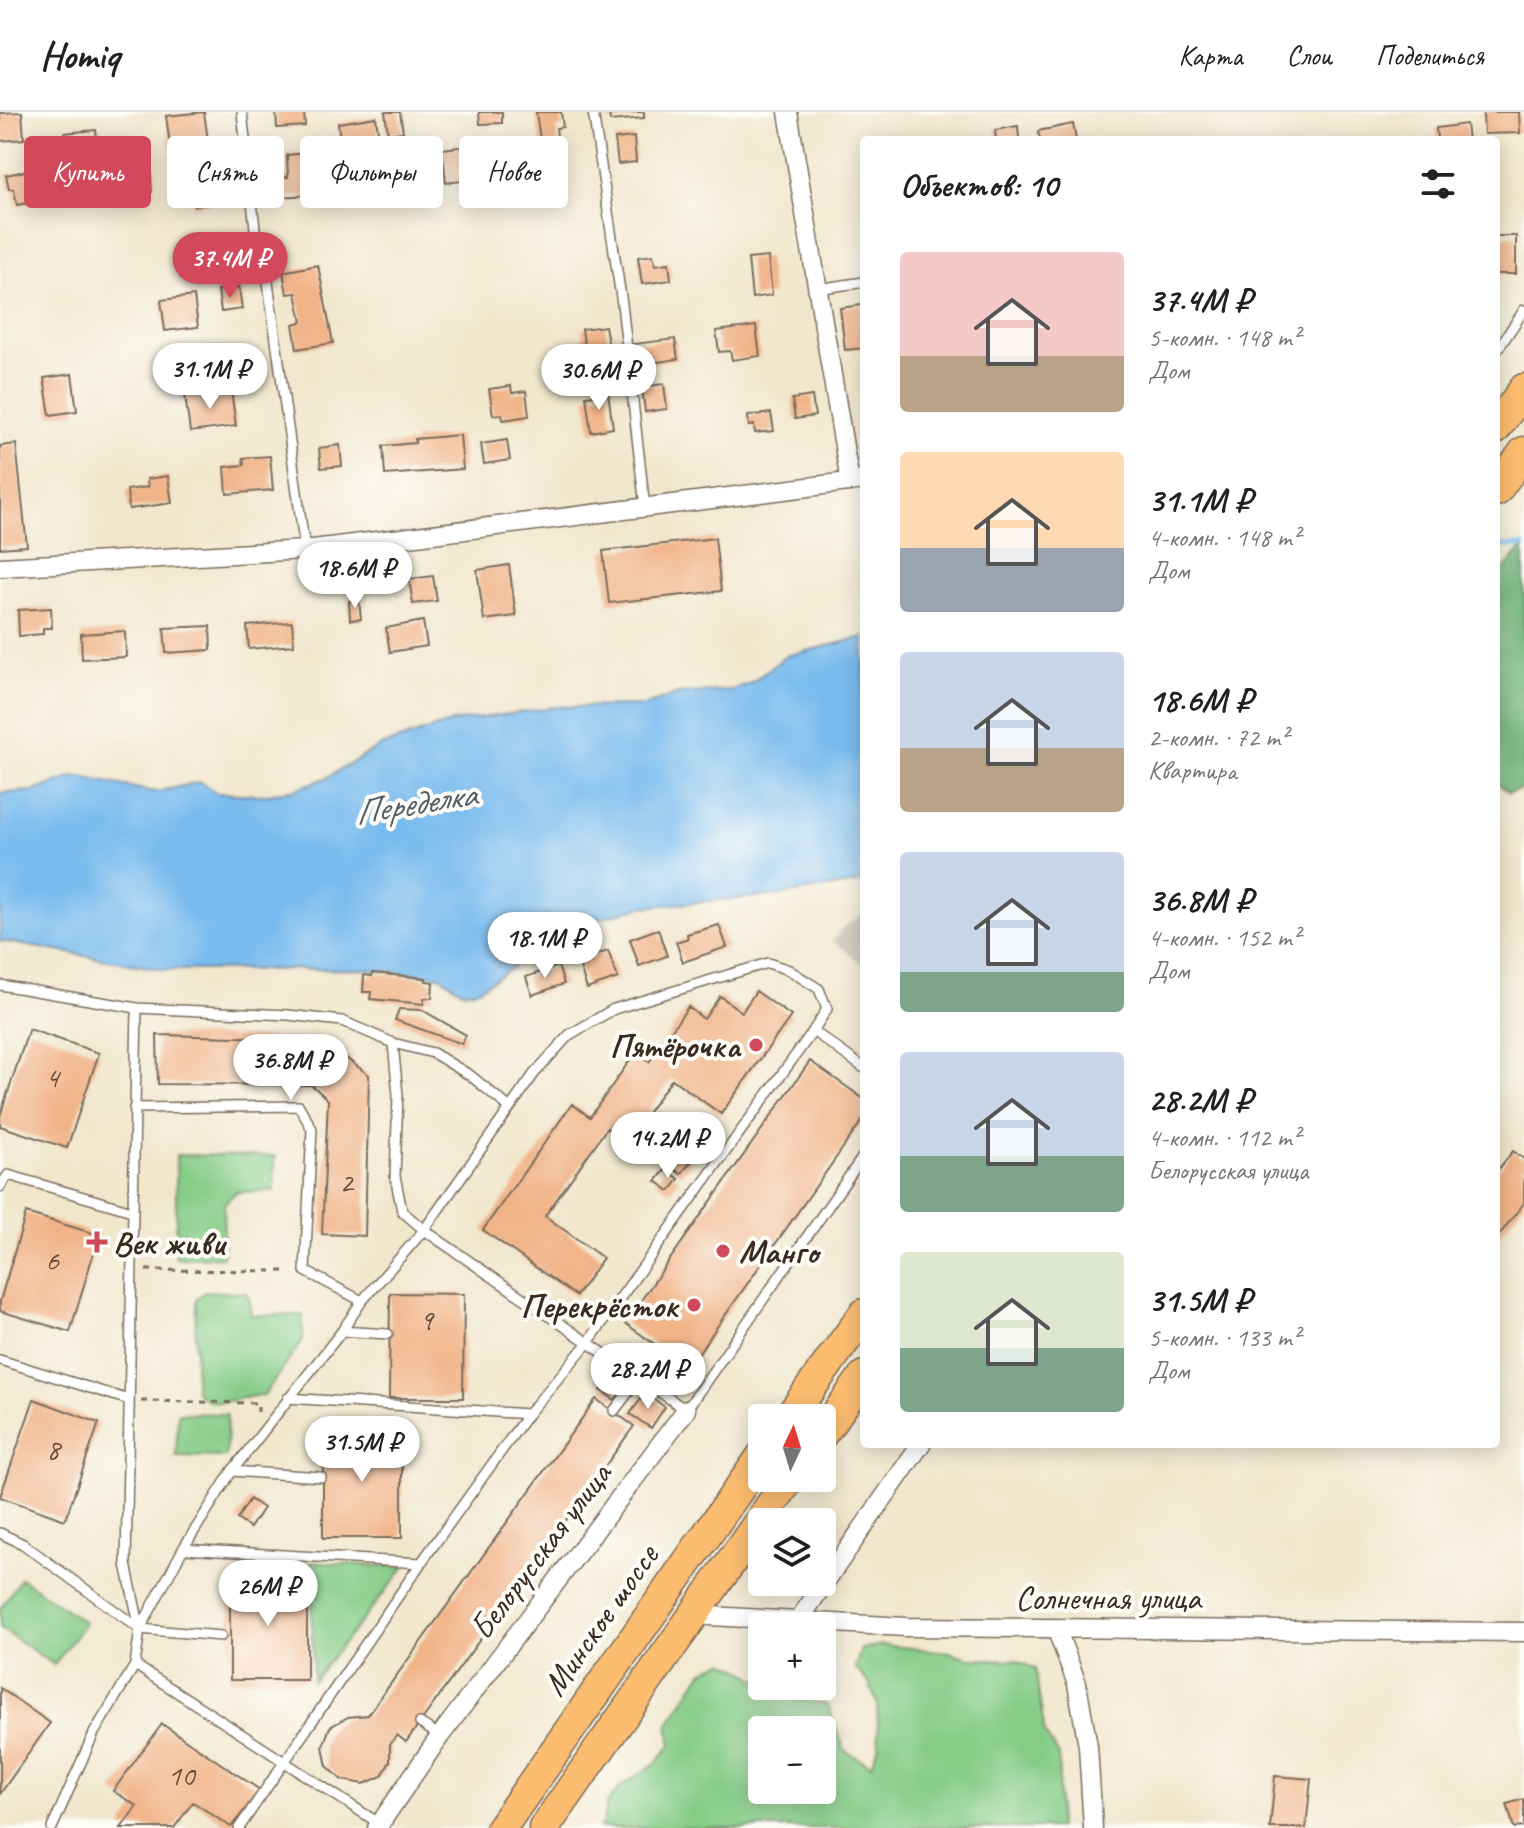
<!DOCTYPE html>
<html lang="ru">
<meta charset="utf-8">
<style>
:root{--surface:#fff;--page:#f6f6f6;--text:#202124;--muted:#757577;--line:#e0e0e0;--accent:#d1495b}
body{margin:0;font-family:Caveat,sans-serif;background:var(--page);color:var(--text);height:100vh;display:flex;flex-direction:column;font-size:30px;white-space:nowrap}
*{box-sizing:border-box;margin:0}
p{font-size:26px;color:var(--muted)}
.icon{flex:none;width:44px;height:44px;fill:none;stroke:currentColor;stroke-width:2;stroke-linecap:round;stroke-linejoin:round}
.map{position:relative;flex:1;overflow:hidden}
.details{position:absolute;left:860px;top:24px;width:640px;height:1312px;display:flex;flex-direction:column;background:var(--surface);border-radius:8px;box-shadow:0 4px 20px #0003}
.details>*{flex:none}
.top-card{position:absolute;left:24px;top:24px;width:716px;height:72px;display:flex;gap:16px}
.needle{width:52px;rotate:4deg}
.tools{position:absolute;left:748px;top:1292px;display:grid;gap:16px}
.tools a{display:grid;place-items:center;width:88px;height:88px;border-radius:8px;background:var(--surface);box-shadow:0 4px 20px #0003;font-size:40px}
.price{position:absolute;translate:-50% -68px;padding:0 18px;border-radius:28px;background:#fff;color:#222;font-size:26px;line-height:52px;filter:drop-shadow(0 2px 4px #0008)}
.price::after{content:'';position:absolute;left:50%;top:48px;width:24px;height:18px;margin-left:-12px;background:inherit;clip-path:polygon(0 0,100% 0,50% 100%)}
.price.current{background:var(--accent);color:#fff}
ul{padding:0;list-style:none}
li{display:flex;align-items:center;gap:24px;height:200px;padding:0 40px}
li span{display:grid;place-items:center;flex:none;width:224px;height:160px;border-radius:8px;color:#555}
li>.icon{margin-inline-start:auto}
span .icon{width:96px;height:96px;fill:#fffc;stroke-width:1}
li b{font-size:34px}
h2{display:flex;justify-content:space-between;align-items:center;height:96px;padding:0 40px;font-size:34px}
.chip{padding:0 28px;border-radius:8px;background:var(--surface);box-shadow:0 4px 20px #0003;font-size:28px;line-height:72px}
.chip.current{background:var(--accent);color:#fff}
header{display:flex;align-items:center;gap:48px;box-sizing:border-box;height:112px;padding:0 40px;background:var(--surface);border-bottom:2px solid var(--line)}
header strong{font-size:38px}
nav{display:flex;gap:44px;margin-inline-start:auto;font-size:28px}
.map>svg:first-child{display:block}
</style>
<header>
<strong>Homiq</strong>
<nav><a>Карта</a><a>Слои</a><a>Поделиться</a></nav>
</header>
<div class="map">
<svg width="1524" height="1716" viewBox="0 0 1524 1716">
<rect width="100%" height="100%" fill="#fdfcf7"/>
<filter id="ink" filterUnits="userSpaceOnUse"><feTurbulence type="fractalNoise" baseFrequency=".0125" numOctaves="2"/><feDisplacementMap in="SourceGraphic" scale="16" xChannelSelector="R" yChannelSelector="G"/><feConvolveMatrix kernelMatrix="1 2 1 2 8 2 1 2 1" color-interpolation-filters="sRGB"/></filter>
<filter id="wash" filterUnits="userSpaceOnUse"><feTurbulence type="fractalNoise" baseFrequency=".006" numOctaves="4" result="noise"/><feDisplacementMap in="SourceGraphic" scale="32" xChannelSelector="R" yChannelSelector="G"/><feGaussianBlur stdDeviation="1.8" result="paint"/><feColorMatrix in="noise" values="0 0 0 0 0 0 0 0 0 0 0 0 0 0 0 0 0 1.4 0 .05"/><feComposite in="paint" operator="in"/></filter>
<g filter="url(#wash)">
<rect width="100%" height="100%" fill="#f1e7cd"/>
<path fill="#c7c4b8" d="M864,801V853L833,829L842,816Z"/>
<path fill="#85cc87" stroke="#607b52" stroke-width="2" fill-rule="evenodd" d="M176,1043L275,1044L274,1079L236,1080L224,1092L223,1145L176,1146Z
M206,1179L246,1181L250,1189L251,1203H303V1228L264,1283C244,1283 210,1301 195,1278L196,1191L197,1186Z
M178,1301L227,1302L226,1345L176,1344Z
M311,1450L405,1455L313,1569Z
M21,1466L85,1511L54,1553L0,1516V1497Z
M882,1533L950,1540L972,1547L1015,1548L1035,1557L1045,1622L1059,1643L1058,1716H599L603,1711L607,1691L620,1675L657,1650L671,1633L668,1613L702,1560L723,1549L743,1558L762,1571V1574H767L784,1585L828,1593L845,1639L871,1653L879,1634L877,1591L869,1571L855,1556L861,1537ZM822,1618V1678H762V1618Z"/>
<path fill="#6cb074" stroke="#546d49" stroke-width="2" d="M1524,434V677L1509,681L1496,671V467Z"/>
<path fill="#79bbee" stroke="#5a7286" stroke-width="2" d="M864,525V767L858,771L781,783L641,795L561,817L531,833L512,856L476,878L462,879L440,864L364,857L165,858L0,829V681L34,679L76,664L155,680L200,670L217,681L261,683L293,678L326,666L381,634L453,610L556,595L643,594L678,582L732,578L751,571L786,544Z"/>
<g fill="none" stroke-linecap="round" stroke-linejoin="round">
<path stroke="#79bbee" stroke-width="5" d="M1499,434H1524"/>
</g>
<g id="blocks">
<path fill="#f1b488" d="M22,0L24,27L0,29V1Z
M204,0L208,29L170,34L166,4Z
M276,0H304L305,14L277,16Z
M385,0H400L403,20L388,22Z
M479,0H502V11L480,12Z
M536,0H561L563,15L556,16L558,32L541,34Z
M609,0H644V6L610,9Z
M1483,0H1519L1520,21L1484,22Z
M376,5L383,60L345,65L338,11Z
M1073,12L1076,28H1040L1038,19Z
M1466,12L1468,28H1437L1436,16Z
M1018,14L1019,28H996L995,18Z
M96,18L101,80L69,82L64,21Z
M634,25L636,50L618,52L615,27Z
M466,34L470,68L446,71L442,37Z
M562,37L566,63L545,65L542,40Z
M307,41L311,83L277,85L275,66L288,65L287,43Z
M45,55L47,70L41,71L44,88L17,93L14,77H9L6,63Z
M151,60L152,80L142,81L143,88L128,89L127,82L113,83L112,63Z
M223,64L225,90L194,94L192,76L204,75V66Z
M1496,124H1516V162H1496Z
M653,143L655,153L669,151L671,168L642,172L638,145Z
M768,145L772,183L752,186L748,147Z
M318,153L333,231L297,237L293,212L302,210L296,181L287,182L283,160Z
M239,175L242,197L221,200L218,178Z
M194,184L198,215L165,219L161,188Z
M862,193L864,236L845,238L840,196Z
M605,214L609,236L585,239L582,217Z
M756,214L760,244L732,248L730,239L719,240L716,219Z
M675,227L678,247L637,253L634,232Z
M72,262L77,299L50,303L44,266Z
M664,272L667,297L645,300L642,275Z
M511,274L512,281L526,279L529,304L503,308L502,302L493,303L489,277Z
M231,278L236,314L190,320L185,283Z
M608,281L613,316L591,320L586,284Z
M812,284L815,304L795,307L792,287Z
M771,301L774,319L755,321L754,313L749,314L748,304Z
M460,323L463,357L385,363L383,334L415,331V327Z
M507,328L510,348L484,352L481,332Z
M16,332L27,434L0,436V334Z
M340,333L342,354L321,356L319,336Z
M270,344L273,378L227,382L225,355L244,353L243,346Z
M168,364L172,391L129,397L127,378L148,375L147,367Z
M715,426L721,479L609,491L603,439Z
M509,453L516,504L484,508L477,458Z
M433,464L437,489L413,492L409,467Z
M359,488L361,507L350,508L349,489Z
M51,496L52,516H43V522L19,524L18,498Z
M423,509L427,534L390,540L386,516Z
M292,510L294,533L249,537L247,514Z
M210,514L211,538L166,541L164,516Z
M125,519L126,545L82,547L81,522Z
M719,813L727,835L683,850L676,830L688,826L687,822Z
M658,817L667,844L639,854L630,827Z
M608,839L618,866L587,877L578,849Z
M558,854L564,872L532,883L526,865Z
M372,861L426,866V869L433,870L432,886H424V892L370,887L371,880H363L364,863L372,864Z
M756,879L791,904L721,1002L672,967L626,1030L607,1016L545,1104L603,1146L576,1184L483,1118L572,992L590,1005L635,941L649,950L688,895L704,907L720,884L742,900Z
M399,897L422,898L466,923L462,932L395,908Z
M29,917L99,941L67,1036L0,1014V1004Z
M157,923L320,927L369,963L365,1124L322,1122L328,988L312,973L158,972Z
M810,949L864,987V1006L688,1256L625,1211Z
M1513,1039L1524,1047V1091L1496,1127V1060Z
M678,1040L691,1050L681,1062L668,1052Z
M666,1057L679,1067L670,1079L656,1069Z
M26,1101L99,1123L70,1220L0,1199V1189Z
M390,1181L464,1182L463,1286H389Z
M612,1262L627,1271L615,1288L601,1278Z
M645,1281L665,1295L651,1316L630,1302Z
M34,1287L99,1311L65,1408L0,1385Z
M596,1287L634,1314L406,1630L397,1623L390,1632V1649L382,1664L364,1672L342,1668L327,1654L325,1645L323,1634L330,1615L348,1605L368,1603Z
M323,1319H402V1426H323Z
M250,1387L263,1396L250,1416L237,1407Z
M230,1465H307V1568H230Z
M0,1576L50,1611L0,1682Z
M162,1612L260,1678L231,1715L193,1690L174,1716H121L137,1694L113,1679Z
M1275,1664L1311,1667L1306,1716H1270Z
M1524,1687V1715L1514,1716L1507,1692Z"/>
</g>
</g>
<g filter="url(#ink)">
<use href="#blocks" fill-opacity="0" stroke="#7b6c5b" stroke-width="2"/>
<g fill="none" stroke-linecap="round" stroke-linejoin="round">
<defs>
<path id="service" d="M242,0L258,143L267,163L305,438
M593,0L622,192L645,396
M817,177L864,170
M1496,240L1524,198
M0,873L137,896L126,1452L140,1517
M137,896L288,903L342,909L393,931L398,983L395,1064L402,1099L424,1118L686,1298L864,1043
M813,919L864,956
M393,931L433,941L471,964L510,996
M134,996L299,994L312,1017L305,1159L362,1189
M0,1075L8,1063L132,1099
M342,1219L388,1222
M0,1248L129,1288
M288,1286L528,1302
M614,1299L640,1265
M232,1359L321,1365
M0,1421L23,1432L140,1517L221,1524
M183,1437L421,1451
M135,1553L380,1712
M420,1611L440,1624
M52,1716L94,1621L135,1553L140,1517L183,1437L232,1359L342,1219L362,1189L424,1118L534,962L569,923L614,897L768,851L789,858L819,877L827,897L813,919L587,1232L528,1302L421,1451L239,1716"/>
<path id="minor" d="M788,0L850,370
M0,455L305,438L864,368
M692,1503L906,1515L1524,1520
M798,1509L921,1332
M1056,1516L1077,1572L1088,1634L1093,1716
M377,1716L440,1624L686,1298"/>
<path id="trunk" d="M1496,316L1524,277
M1496,379L1524,340
M789,1306L864,1202
M822,1322L864,1264
M501,1716L762,1344
M544,1716L790,1366"/>
</defs>
<use href="#service" stroke="#7b6c5b" stroke-width="12"/>
<use href="#minor" stroke="#7b6c5b" stroke-width="21"/>
<use href="#trunk" stroke="#7b6c5b" stroke-width="33"/>
<path stroke="#7b6c5b" stroke-width="3" stroke-dasharray="6 6" stroke-linecap="butt" d="M146,1158L290,1159
M141,1289L258,1291V1303"/>
<use href="#service" stroke="#fff" stroke-width="9"/>
<use href="#minor" stroke="#fff" stroke-width="18"/>
<use href="#trunk" stroke="#fdbd6f" stroke-width="30"/>
</g>
</g>
<g fill="#d1495b" stroke="#fdfcf7" stroke-width="3">
<circle cx="756" cy="933" r="8"/>
<path d="M93 1118h8v8h8v8h-8v8h-8v-8h-8v-8h8z"/>
<circle cx="723" cy="1139" r="8"/>
<circle cx="694" cy="1193" r="8"/>
</g>
<g text-anchor="middle" dominant-baseline="central" stroke-width="8" stroke-linejoin="round" paint-order="stroke">
<g font-size="30" fill="#684c38">
<text x="52" y="965">4</text>
<text x="346" y="1070">2</text>
<text x="52" y="1148">6</text>
<text x="426" y="1208">9</text>
<text x="53" y="1337">8</text>
<text x="181" y="1663">10</text>
</g>
<g font-size="34" font-weight="bold" fill="#3b2a1e" stroke="#fdfcf7" text-anchor="end">
<text x="740" y="933">Пятёрочка</text>
<text x="113" y="1130" text-anchor="start">Век живи</text>
<text x="739" y="1139" text-anchor="start">Манго</text>
<text x="678" y="1193">Перекрёсток</text>
</g>
<g font-size="34" fill="#3b2a1e" stroke="#fdfcf7">
<text transform="translate(540 1439) rotate(-53)">Белорусская улица</text>
<text x="1108" y="1485">Солнечная улица</text>
<text transform="translate(600 1508) rotate(-55)">Минское шоссе</text>
</g>
<g font-size="36" font-style="italic" fill="#515d67" stroke="#fdfcf7">
<text transform="translate(415 691) rotate(-9)">Переделка</text>
</g>
</g>
</svg>
<div class="tools">
<a><svg class="needle" viewBox="-14 -14 28 28"><path d="M0-13l5 13h-10z" fill="#e53935"/><path d="M0 13l5-13h-10z" fill="#757577"/></svg></a>
<a><svg class="icon" aria-label="layers" viewBox="0 0 24 24"><path d="M12 4l9 5-9 5-9-5zM3 14l9 5 9-5"/></svg></a>
<a>+</a>
<a>−</a>
</div>
<b class="price current" style="left:230px;top:188px">37.4M ₽</b>
<b class="price" style="left:210px;top:299px">31.1M ₽</b>
<b class="price" style="left:599px;top:300px">30.6M ₽</b>
<b class="price" style="left:355px;top:498px">18.6M ₽</b>
<b class="price" style="left:545px;top:868px">18.1M ₽</b>
<b class="price" style="left:291px;top:990px">36.8M ₽</b>
<b class="price" style="left:668px;top:1068px">14.2M ₽</b>
<b class="price" style="left:648px;top:1299px">28.2M ₽</b>
<b class="price" style="left:362px;top:1372px">31.5M ₽</b>
<b class="price" style="left:268px;top:1516px">26M ₽</b>
<div class="top-card">
<a class="chip current">Купить</a>
<a class="chip">Снять</a>
<a class="chip">Фильтры</a>
<a class="chip">Новое</a>
</div>
<section class="details">
<h2>Объектов: 10<svg class="icon" aria-label="filters" viewBox="0 0 24 24"><path d="M4 7h16M4 17h16"/><circle cx="9" cy="7" r="2"/><circle cx="15" cy="17" r="2"/></svg></h2>
<ul>
<li><span style="background:linear-gradient(#f6c9c9 65%,#b9a48a 0)"><svg class="icon" aria-label="home" viewBox="0 0 24 24"><path d="M3 11l9-7 9 7M6 9v11h12V9"/></svg></span><div><b>37.4M ₽</b><p>5-комн. · 148 m²</p><p>Дом</p></div></li>
<li><span style="background:linear-gradient(#ffd9b3 60%,#9aa5b1 0)"><svg class="icon" aria-label="home" viewBox="0 0 24 24"><path d="M3 11l9-7 9 7M6 9v11h12V9"/></svg></span><div><b>31.1M ₽</b><p>4-комн. · 148 m²</p><p>Дом</p></div></li>
<li><span style="background:linear-gradient(#c9d6e8 60%,#b9a48a 0)"><svg class="icon" aria-label="home" viewBox="0 0 24 24"><path d="M3 11l9-7 9 7M6 9v11h12V9"/></svg></span><div><b>18.6M ₽</b><p>2-комн. · 72 m²</p><p>Квартира</p></div></li>
<li><span style="background:linear-gradient(#c9d6e8 75%,#7fa58c 0)"><svg class="icon" aria-label="home" viewBox="0 0 24 24"><path d="M3 11l9-7 9 7M6 9v11h12V9"/></svg></span><div><b>36.8M ₽</b><p>4-комн. · 152 m²</p><p>Дом</p></div></li>
<li><span style="background:linear-gradient(#c9d6e8 65%,#7fa58c 0)"><svg class="icon" aria-label="home" viewBox="0 0 24 24"><path d="M3 11l9-7 9 7M6 9v11h12V9"/></svg></span><div><b>28.2M ₽</b><p>4-комн. · 112 m²</p><p>Белорусская улица</p></div></li>
<li><span style="background:linear-gradient(#dfe7d0 60%,#7fa58c 0)"><svg class="icon" aria-label="home" viewBox="0 0 24 24"><path d="M3 11l9-7 9 7M6 9v11h12V9"/></svg></span><div><b>31.5M ₽</b><p>5-комн. · 133 m²</p><p>Дом</p></div></li>
</ul>
</section>
</div>
